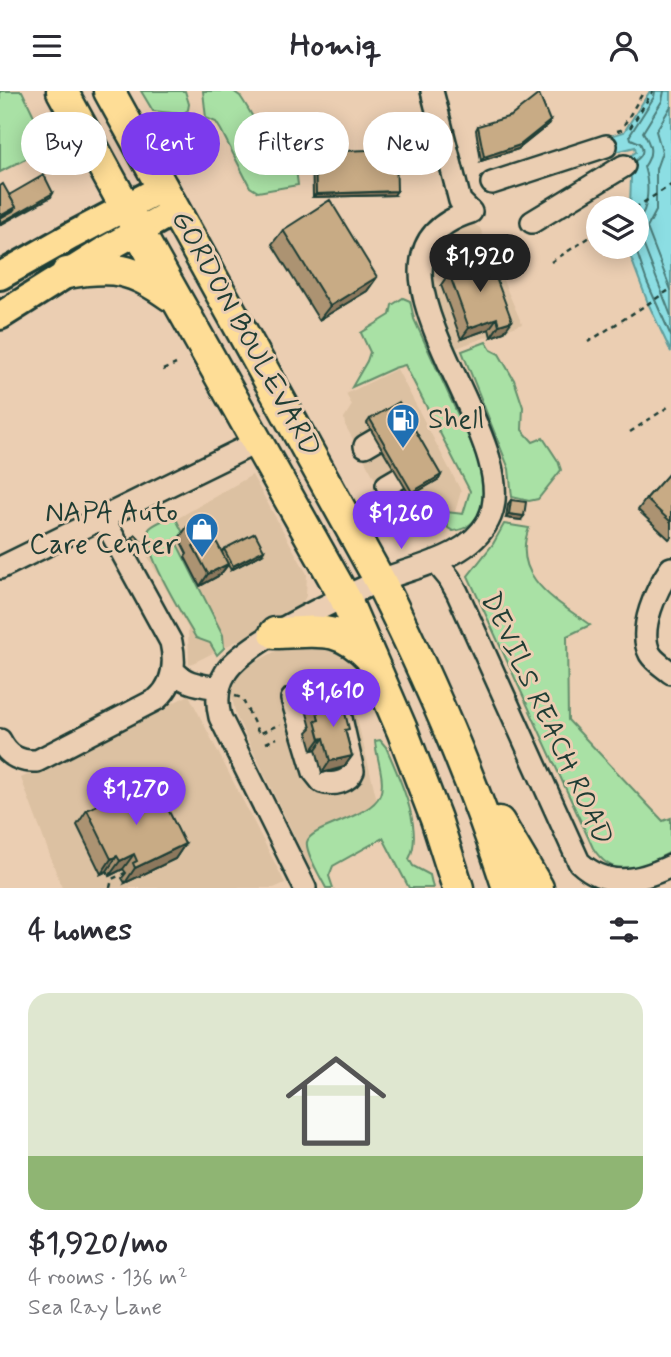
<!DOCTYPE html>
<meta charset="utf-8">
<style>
:root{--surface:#fff;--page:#f2f2f3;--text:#2b2b33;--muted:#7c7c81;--accent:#7c3aed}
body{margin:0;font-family:Mynerve,sans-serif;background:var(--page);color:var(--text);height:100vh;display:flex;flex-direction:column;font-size:26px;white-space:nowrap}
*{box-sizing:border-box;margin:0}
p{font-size:23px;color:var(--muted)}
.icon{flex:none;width:38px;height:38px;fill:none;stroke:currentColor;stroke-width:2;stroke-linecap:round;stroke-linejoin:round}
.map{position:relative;height:797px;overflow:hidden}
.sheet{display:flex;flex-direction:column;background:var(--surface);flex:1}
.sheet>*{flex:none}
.top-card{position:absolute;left:21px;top:21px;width:630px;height:63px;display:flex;gap:14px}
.tools{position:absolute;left:586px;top:105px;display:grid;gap:14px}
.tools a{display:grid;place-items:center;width:63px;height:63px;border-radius:50%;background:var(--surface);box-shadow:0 4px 18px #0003;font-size:35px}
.price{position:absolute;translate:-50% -60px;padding:0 16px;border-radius:24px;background:var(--accent);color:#fff;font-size:23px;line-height:46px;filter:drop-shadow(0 2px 4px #0008)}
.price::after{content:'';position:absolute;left:50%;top:42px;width:21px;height:16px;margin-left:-10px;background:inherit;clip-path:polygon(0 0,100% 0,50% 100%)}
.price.selected{background:#222;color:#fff}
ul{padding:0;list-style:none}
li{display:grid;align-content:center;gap:14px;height:371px;padding:0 28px}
li span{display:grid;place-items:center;height:217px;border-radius:21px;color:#555}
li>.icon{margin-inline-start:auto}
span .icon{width:126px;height:126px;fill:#fffc;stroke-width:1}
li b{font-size:30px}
h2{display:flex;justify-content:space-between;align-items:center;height:84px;padding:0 28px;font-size:30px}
.chip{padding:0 24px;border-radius:32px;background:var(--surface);box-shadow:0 4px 18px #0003;font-size:24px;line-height:63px}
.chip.selected{background:var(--accent);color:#fff}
header{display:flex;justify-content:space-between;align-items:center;height:91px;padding:0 28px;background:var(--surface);font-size:32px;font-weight:700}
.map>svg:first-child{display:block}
</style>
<header><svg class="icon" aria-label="menu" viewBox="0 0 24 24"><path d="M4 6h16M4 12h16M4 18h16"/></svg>Homiq<svg class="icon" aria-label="person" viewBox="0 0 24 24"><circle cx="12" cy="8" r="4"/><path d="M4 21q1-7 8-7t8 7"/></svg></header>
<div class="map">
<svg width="671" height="797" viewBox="0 0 671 797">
<rect width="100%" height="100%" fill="#ebceb2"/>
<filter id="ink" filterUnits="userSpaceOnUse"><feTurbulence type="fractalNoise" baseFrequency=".0143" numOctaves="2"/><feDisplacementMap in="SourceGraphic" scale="14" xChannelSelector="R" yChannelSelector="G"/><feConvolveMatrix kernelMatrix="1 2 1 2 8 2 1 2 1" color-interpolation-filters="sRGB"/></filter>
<g filter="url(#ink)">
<path fill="#dcc1a2" d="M472,132L480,137L522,233L456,257L430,189V166L439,147Z
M397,278L461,400L455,421L436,417L435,422H409L393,416L388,411L345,334L344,327L352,314L346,303Z
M252,384L307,483L306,505L301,515L291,523L189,574L188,537L139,450Z
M322,545L363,576L346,583L385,742L311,779L236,625L231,602L233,591L248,575L297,549Z
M189,604L285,792L274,797H62L21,687Z"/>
<path fill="#a9e1a5" stroke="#648f6c" stroke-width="2" d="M0,0H22L49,56L0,81Z
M141,0H185L189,13L188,19L182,23L153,20Z
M203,0H233L240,5C257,29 262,55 294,62L298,94L258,101L250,96L221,39L216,31L206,27Z
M403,207L410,210L414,228C429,261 444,294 459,326C469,347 481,369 484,392C486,413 477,438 453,440L448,437L446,421L463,423L470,400L405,274L394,277L352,296L367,270L370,261L361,242L390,224L392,214Z
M486,251L491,259L499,263L514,289L523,316L522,339L533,351L543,347L558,370L561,379L538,408L529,410L512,406L509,378L462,260Z
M174,424L184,444L175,449L223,544L224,557L217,564L210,552L196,547C187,531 136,451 150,437C155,432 167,428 174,424Z
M504,433L529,437C510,486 557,510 590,534L567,545L568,629L663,730L671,727V761C642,775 615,792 593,757L468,485L493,453Z
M380,649L386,656C398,684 425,739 409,768L413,775L430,784L433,797H409L383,747L333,775L329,785L333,797H326C321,787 305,761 307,751C310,735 371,727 380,704C386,689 376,666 375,650Z"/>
<path fill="#8cdee3" stroke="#609e9d" stroke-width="2" d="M650,0H671V261L648,212L627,156H637V117H627L630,115L631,87L621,71L636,61L635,56L608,63L604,47L624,41Z"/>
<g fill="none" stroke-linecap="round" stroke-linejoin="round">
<path stroke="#4b7d7a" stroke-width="2" d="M671,15L656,40L662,61L656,78V120L647,137L671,199
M635,70C642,65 645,60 640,52L631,48L630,44L654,6L655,0
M637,130C650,118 649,91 644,76C654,62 651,54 643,41L662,10L664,0
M637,144L642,150L671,225
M635,156L647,191L671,245"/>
<defs>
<path id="minor" d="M492,92L606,55
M532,131L624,75
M365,355L377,348
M387,394L399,387
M435,470L449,487L457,501L579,771C607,797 637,791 671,775
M0,477L257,351
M671,477C657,497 637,538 650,563C655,571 664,576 671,582
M173,578C183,593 201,594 219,597
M292,608L314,681L322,691C333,695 349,691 353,680L338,614L328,606
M0,649C8,665 19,671 37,670L157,608C174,593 176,573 171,551L103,427
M305,797L220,626C216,610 217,595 226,581C246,550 343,506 379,490C415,475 468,468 488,430C532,348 332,164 471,121L460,110L432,0"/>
<path id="major" d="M0,185L71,145L164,96
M0,225L108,157L176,119"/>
<path id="highway" d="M62,0L144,150L345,507L402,639L436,728L458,797
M109,0L380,490C430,590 474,691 508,797
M67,182C113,174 133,177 171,205
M275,542C318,541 338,533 371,567
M499,731L538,797"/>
</defs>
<use href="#minor" stroke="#1f3d34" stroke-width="26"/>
<use href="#major" stroke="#1f3d34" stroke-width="32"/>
<use href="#highway" stroke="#1f3d34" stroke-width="35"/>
<path stroke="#1f3d34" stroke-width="2.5" stroke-dasharray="5 5" stroke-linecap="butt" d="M630,37L653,0
M617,40L621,39L644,0
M635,117L671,94
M551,171L598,141
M588,251L671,198
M163,279L176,273
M630,341L671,314
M235,605L242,607L259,643L280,633
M266,652L277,647
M122,692L126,700
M110,797L112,788L125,782"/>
<use href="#minor" stroke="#ebceb2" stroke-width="21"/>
<use href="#major" stroke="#fedd96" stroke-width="26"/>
<use href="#highway" stroke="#fedd96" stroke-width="30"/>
</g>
<path fill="#ac9372" stroke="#1f3d34" stroke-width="2" d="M548,34L518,58L481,70L476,39L478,35Z
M315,61L394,104L313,106L312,64Z
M283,139L377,186L367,200L319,229L272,153Z
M489,168L504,241L491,246L489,238L461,248L441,194L449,182Z
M370,328L441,384L439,388L410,405L367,332Z
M671,380V446L669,448L638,419L646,408Z
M511,409L521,429L506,427L508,413Z
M187,436L222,461L224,458L262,463L231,479L228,474L220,484L200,495L185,466L187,463L179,447Z
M133,446L141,451L134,457L130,450Z
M315,611L346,642L352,665L344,676L322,682L316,658L312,659L307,641L311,637L307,622Z
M141,705L153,707L185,753L175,768L125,792L122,787L126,782L123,778L109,785L107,780L101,783L77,734L87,719Z"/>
<path fill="#8c785d" stroke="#1f3d34" stroke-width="2" d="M550,30L548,34L518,58L481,70L484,66Z
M397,100L394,104L313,106L316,103Z
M53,102L51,106L0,134V132Z
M377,186L367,200L319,229L330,215Z
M497,227L489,238L461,248L469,237Z
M512,230L504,241L491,246L499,234Z
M441,384L439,388L410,405L412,401Z
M509,423L524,425L521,429L506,427Z
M264,459L262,463L231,479L233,475Z
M228,473L220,484L200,495L208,483Z
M324,647L316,658L312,659L320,648Z
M352,665L344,676L322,682L330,670Z
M185,753L175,768L125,792L135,777Z
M134,763L123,778L109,785L120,770Z
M117,765L107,780L101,783L111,768Z"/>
<path fill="#c8ab85" stroke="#1f3d34" stroke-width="2" d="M539,3L550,30L520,54L484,66L478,35L511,25Z
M396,58L397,100L316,103L315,61Z
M44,84L53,102L0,132V127L13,120L16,116L9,104Z
M3,93L16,116L0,125V95Z
M330,109L377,186L330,215L283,139Z
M489,168L512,230L499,234L497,227L469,237L449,182Z
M399,311L441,384L412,401L370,328Z
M671,380V431L646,408Z
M511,409L526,411L524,425L509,423Z
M204,427L228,473L208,483L193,455L196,453L187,436Z
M255,442L264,459L233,475L224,458Z
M136,444L141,451L137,454L133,446Z
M336,605L341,623L345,622L349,638L345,639L352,665L330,670L324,647L320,648L315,630L319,629L315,611Z
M136,695L141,705L150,700L153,707L161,704L185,753L135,777L133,772L137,770L134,763L120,770L117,765L111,768L87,719Z"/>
</g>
<defs>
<symbol id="fuel-pin" viewBox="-11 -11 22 30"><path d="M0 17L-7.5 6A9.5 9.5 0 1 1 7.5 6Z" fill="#1f6fb2" stroke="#ebceb2"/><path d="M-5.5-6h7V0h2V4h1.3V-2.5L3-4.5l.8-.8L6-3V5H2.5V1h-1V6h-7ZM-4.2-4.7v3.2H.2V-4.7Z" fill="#fff"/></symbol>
<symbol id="shop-pin" viewBox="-11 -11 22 30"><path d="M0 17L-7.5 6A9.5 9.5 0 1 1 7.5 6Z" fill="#1f6fb2" stroke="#ebceb2"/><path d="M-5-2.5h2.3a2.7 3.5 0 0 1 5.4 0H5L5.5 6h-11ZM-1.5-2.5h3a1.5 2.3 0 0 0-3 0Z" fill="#fff"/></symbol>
</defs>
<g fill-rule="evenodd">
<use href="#fuel-pin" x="384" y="310" width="38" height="52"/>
<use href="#shop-pin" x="183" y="419" width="38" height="52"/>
</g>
<g text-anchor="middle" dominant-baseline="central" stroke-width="6" stroke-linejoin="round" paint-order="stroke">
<g font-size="28" fill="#1f3d34" stroke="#ebceb2">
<text transform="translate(245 243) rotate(61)">GORDON BOULEVARD</text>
<text transform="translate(546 628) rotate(65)">DEVILS REACH ROAD</text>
</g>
<g font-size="28" fill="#1f3d34" stroke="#ebceb2" text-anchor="start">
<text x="428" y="329">Shell</text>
<text x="178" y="422" text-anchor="end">NAPA Auto<tspan x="178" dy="32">Care Center</tspan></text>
</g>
</g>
</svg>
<div class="tools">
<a><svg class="icon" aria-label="layers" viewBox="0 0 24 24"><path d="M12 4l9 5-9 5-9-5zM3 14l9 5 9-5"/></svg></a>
</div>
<b class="price selected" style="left:480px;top:203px">$1,920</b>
<b class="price" style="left:401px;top:460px">$1,260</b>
<b class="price" style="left:333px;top:638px">$1,610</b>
<b class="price" style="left:136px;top:736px">$1,270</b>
<div class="top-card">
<a class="chip">Buy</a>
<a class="chip selected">Rent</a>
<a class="chip">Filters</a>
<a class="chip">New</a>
</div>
</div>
<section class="sheet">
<h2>4 homes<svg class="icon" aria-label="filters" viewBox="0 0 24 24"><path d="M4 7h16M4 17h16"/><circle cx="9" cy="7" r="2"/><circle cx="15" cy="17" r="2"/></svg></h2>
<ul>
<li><span style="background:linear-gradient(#dfe7d0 75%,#8fb573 0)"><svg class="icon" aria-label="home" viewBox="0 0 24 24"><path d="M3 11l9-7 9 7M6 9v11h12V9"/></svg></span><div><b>$1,920/mo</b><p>4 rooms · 136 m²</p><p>Sea Ray Lane</p></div></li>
</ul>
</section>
